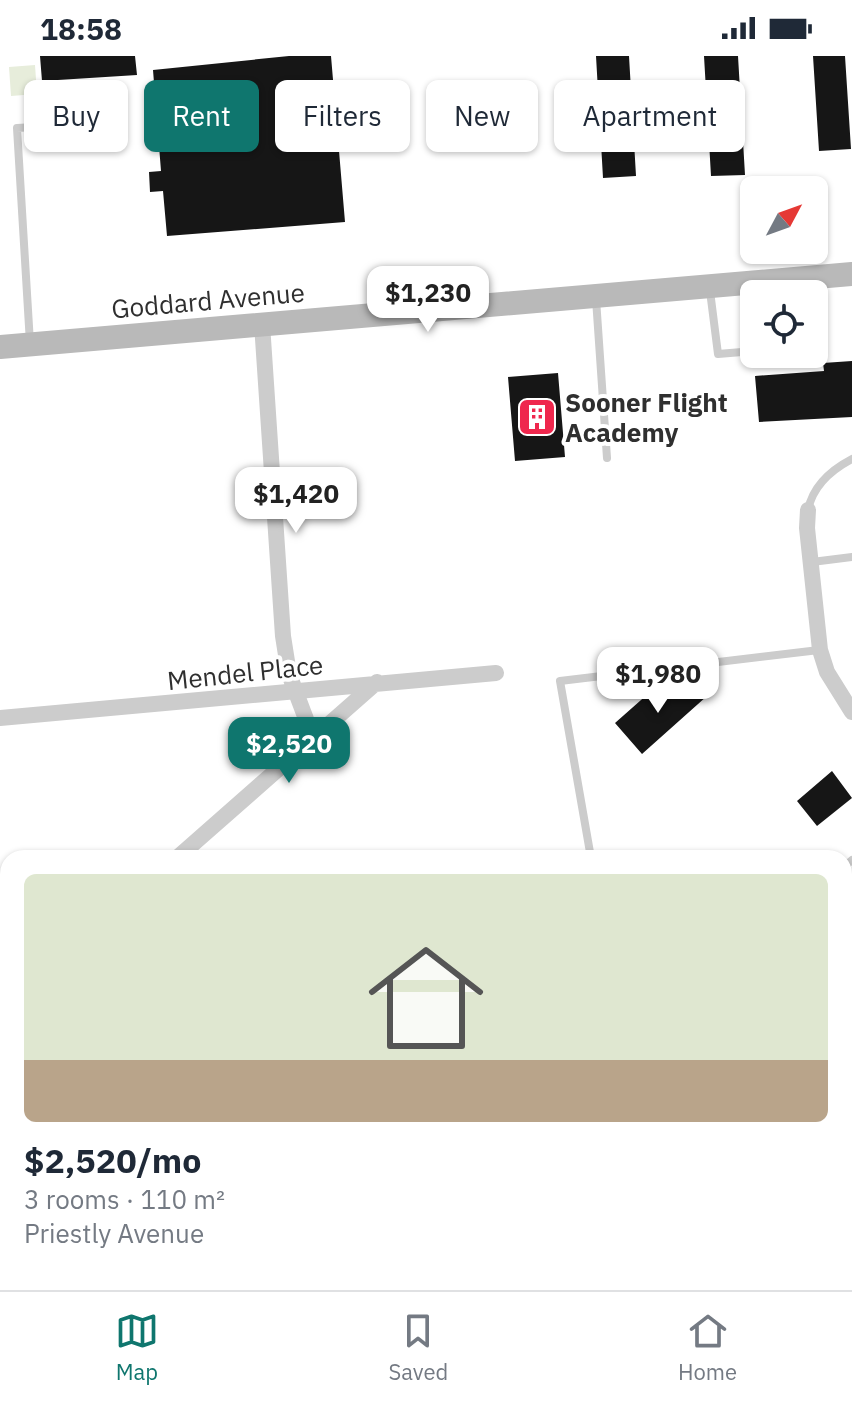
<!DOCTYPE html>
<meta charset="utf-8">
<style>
:root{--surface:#fff;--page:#f2f2f3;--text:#1f2937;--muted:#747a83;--line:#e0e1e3;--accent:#0f766e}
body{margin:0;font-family:"IBM Plex Sans",sans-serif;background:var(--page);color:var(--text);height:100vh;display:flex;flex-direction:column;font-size:30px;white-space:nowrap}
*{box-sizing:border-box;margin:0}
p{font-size:26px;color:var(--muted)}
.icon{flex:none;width:44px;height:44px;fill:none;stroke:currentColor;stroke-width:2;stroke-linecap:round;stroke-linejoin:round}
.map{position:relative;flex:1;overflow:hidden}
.side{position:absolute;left:0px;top:794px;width:852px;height:440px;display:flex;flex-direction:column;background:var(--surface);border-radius:24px 24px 0 0;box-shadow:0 2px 6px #0004}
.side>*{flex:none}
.top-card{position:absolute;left:24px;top:24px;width:804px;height:72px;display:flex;gap:16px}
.needle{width:52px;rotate:49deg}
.tools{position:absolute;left:740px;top:120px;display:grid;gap:16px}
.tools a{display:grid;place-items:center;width:88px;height:88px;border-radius:12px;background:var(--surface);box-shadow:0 2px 6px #0004;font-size:40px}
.price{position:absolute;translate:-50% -68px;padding:0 18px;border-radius:16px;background:#fff;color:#222;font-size:26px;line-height:52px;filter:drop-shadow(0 2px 4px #0008)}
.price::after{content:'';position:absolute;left:50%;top:48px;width:24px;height:18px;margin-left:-12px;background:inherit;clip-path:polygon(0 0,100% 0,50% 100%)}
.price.selected{background:var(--accent);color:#fff}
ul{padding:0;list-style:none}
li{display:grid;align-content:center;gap:16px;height:424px;padding:0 24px}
li span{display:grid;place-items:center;height:248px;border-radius:12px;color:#555}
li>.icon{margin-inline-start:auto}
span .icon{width:144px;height:144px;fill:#fffc;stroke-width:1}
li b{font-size:34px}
.pill{padding:0 28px;border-radius:12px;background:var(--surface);box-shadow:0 2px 6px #0004;font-size:28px;line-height:72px}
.pill.selected{background:var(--accent);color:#fff}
.status{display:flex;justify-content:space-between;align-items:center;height:56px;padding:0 40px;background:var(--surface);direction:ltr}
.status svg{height:22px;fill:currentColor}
.menu{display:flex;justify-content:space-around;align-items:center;height:112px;border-top:2px solid var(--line);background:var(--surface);font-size:22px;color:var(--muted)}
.menu a{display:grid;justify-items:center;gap:4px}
.menu .selected{color:var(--accent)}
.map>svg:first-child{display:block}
</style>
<div class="status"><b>18:58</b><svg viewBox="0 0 49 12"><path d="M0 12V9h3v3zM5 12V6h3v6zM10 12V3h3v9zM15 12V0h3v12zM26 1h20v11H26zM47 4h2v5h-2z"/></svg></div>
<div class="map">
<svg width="852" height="1234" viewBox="0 0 852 1234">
<rect width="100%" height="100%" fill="#fff"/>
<path fill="#e7eddb" d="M35,9L37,38L11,40L9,11Z"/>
<path fill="#161616" d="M40,0H135L137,19L42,25Z
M289,0H331L345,166L167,180L163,135L150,136L149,116L161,115L153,14Z
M596,0H629L636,120L603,122Z
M704,0H738L745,119L711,120Z
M813,0H845L851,93L819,95Z
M852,305V361L759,366L755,320L824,315L823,307Z
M558,317L565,401L515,405L508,321Z
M692,624L707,640L642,698L615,667L658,629L670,643Z
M832,715L852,742L817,770L797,745Z
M852,859V987L844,994V866Z"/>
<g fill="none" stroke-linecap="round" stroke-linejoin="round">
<path stroke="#ccc" stroke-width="8" d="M710,235L718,298L754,295
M596,243L607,402
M30,287L17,72L119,66
M808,454C813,429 831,414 852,403
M812,506L852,501
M591,802L560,625L819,594
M844,811L852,804
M844,1058L852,1051
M844,1085L852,1094"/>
<path stroke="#ccc" stroke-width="16" d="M262,268L283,580L289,618L306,663L308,686
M808,454L807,472L820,594L827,616L852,656
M0,662L496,617
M177,802L377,626
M0,958L8,951"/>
<path stroke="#b9b9b9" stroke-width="24" d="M0,291L852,218"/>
</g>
<defs>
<symbol id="building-square" viewBox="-11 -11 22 22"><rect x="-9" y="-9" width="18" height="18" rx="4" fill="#ef274d" stroke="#fff"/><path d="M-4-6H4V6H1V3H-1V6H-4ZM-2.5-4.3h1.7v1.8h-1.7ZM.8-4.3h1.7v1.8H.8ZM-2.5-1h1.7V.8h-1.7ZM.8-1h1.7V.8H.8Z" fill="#fff"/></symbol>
</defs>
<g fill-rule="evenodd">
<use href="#building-square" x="515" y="339" width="44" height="44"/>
</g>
<g text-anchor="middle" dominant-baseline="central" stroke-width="8" stroke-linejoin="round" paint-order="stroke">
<g font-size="26" fill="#2f2f2f" stroke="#fff">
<text transform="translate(208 244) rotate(-5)">Goddard Avenue</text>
<text transform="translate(245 616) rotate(-6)">Mendel Place</text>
</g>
<g font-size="26" font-weight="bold" fill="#2f2f2f" stroke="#fff" text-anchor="start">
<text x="565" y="346">Sooner Flight<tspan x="565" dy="30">Academy</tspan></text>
</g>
</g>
</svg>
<div class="tools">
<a><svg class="needle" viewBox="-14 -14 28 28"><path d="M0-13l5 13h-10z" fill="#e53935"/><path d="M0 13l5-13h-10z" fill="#747a83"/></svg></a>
<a><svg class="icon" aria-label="locate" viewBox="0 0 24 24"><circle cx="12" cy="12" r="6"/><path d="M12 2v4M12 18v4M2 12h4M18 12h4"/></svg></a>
</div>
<b class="price" style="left:428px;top:278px">$1,230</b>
<b class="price" style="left:296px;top:479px">$1,420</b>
<b class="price" style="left:658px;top:659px">$1,980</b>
<b class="price selected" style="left:289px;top:729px">$2,520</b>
<div class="top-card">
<a class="pill">Buy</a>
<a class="pill selected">Rent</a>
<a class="pill">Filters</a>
<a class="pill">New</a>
<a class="pill">Apartment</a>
</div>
<section class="side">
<ul>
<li><span style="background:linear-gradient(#dfe7d0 75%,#b9a48a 0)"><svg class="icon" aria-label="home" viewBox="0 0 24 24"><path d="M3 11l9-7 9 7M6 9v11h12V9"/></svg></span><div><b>$2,520/mo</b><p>3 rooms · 110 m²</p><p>Priestly Avenue</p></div></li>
</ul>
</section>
</div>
<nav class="menu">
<a class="selected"><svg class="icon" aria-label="map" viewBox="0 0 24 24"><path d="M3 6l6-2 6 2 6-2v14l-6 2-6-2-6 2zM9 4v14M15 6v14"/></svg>Map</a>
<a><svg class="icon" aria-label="saved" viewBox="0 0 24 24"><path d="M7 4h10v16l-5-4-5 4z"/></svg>Saved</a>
<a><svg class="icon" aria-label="home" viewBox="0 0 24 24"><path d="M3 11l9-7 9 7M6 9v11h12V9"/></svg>Home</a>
</nav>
